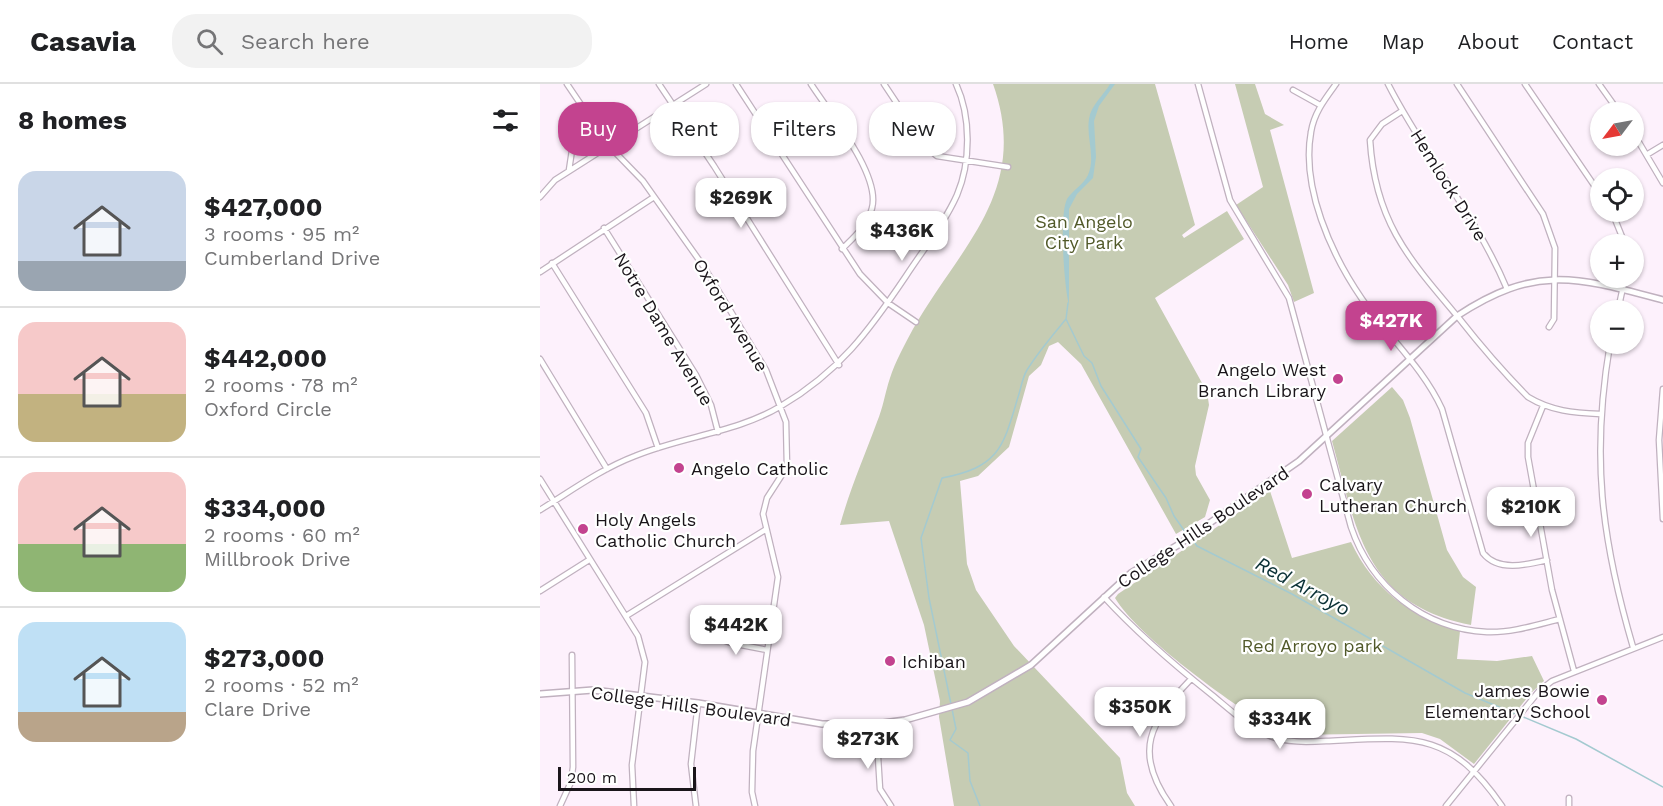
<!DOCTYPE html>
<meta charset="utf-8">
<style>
:root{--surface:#fff;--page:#f2f2f2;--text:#202124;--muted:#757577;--line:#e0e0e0;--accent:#c3438f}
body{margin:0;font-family:"Work Sans",sans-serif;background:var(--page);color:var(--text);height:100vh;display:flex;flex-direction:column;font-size:22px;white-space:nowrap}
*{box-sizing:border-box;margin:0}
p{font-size:20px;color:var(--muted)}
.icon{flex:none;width:33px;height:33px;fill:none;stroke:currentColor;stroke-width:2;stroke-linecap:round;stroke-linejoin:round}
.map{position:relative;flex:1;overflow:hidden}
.side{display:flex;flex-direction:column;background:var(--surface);width:540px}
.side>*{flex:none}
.banner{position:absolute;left:18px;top:18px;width:570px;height:54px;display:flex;gap:12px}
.needle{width:39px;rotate:238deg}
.buttons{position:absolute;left:1050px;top:18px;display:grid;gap:12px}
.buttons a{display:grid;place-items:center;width:54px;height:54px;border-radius:50%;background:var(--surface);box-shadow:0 2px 4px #0004;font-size:30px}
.scale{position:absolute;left:18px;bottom:15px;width:138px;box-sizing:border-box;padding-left:6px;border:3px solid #1a151a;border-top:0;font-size:16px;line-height:21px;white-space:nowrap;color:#1a151a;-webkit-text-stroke:4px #fff;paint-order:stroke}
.price{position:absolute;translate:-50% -51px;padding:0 14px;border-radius:12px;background:#fff;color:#222;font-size:20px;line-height:39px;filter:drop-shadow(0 2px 3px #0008)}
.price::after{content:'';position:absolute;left:50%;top:36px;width:18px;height:14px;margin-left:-9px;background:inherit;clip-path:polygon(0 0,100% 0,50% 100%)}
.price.selected{background:var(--accent);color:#fff}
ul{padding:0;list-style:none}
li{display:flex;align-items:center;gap:18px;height:150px;padding:0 18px}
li+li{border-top:2px solid var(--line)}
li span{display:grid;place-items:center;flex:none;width:168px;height:120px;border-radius:18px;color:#555}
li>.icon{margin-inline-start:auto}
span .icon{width:72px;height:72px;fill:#fffc;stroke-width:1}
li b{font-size:26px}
h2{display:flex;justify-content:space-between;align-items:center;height:72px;padding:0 18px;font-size:26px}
.pill{padding:0 21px;border-radius:24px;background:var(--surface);box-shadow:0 2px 4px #0004;font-size:21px;line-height:54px}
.pill.selected{background:var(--accent);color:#fff}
header{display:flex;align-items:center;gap:36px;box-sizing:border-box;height:84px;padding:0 30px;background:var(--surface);border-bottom:2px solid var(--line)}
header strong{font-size:28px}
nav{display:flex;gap:33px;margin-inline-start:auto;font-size:21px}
.search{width:420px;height:54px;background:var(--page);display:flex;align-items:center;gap:15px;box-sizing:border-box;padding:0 21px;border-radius:24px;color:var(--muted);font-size:22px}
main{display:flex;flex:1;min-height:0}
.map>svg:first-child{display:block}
</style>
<header>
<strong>Casavia</strong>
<div class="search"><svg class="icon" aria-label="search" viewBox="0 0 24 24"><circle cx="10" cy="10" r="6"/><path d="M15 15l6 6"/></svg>Search here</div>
<nav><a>Home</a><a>Map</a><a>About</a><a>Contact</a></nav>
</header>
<main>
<section class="side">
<h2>8 homes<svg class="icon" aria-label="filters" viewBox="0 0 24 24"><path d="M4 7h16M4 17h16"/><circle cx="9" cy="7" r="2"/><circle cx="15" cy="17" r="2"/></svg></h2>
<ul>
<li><span style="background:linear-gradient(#c9d6e8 75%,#9aa5b1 0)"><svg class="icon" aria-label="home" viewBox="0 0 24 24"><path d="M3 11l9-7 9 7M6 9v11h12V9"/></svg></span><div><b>$427,000</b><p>3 rooms · 95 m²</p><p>Cumberland Drive</p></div></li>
<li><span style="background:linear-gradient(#f6c9c9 60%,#c2b280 0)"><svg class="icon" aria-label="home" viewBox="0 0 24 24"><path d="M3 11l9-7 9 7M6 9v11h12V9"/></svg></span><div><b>$442,000</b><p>2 rooms · 78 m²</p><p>Oxford Circle</p></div></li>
<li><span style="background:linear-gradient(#f6c9c9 60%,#8fb573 0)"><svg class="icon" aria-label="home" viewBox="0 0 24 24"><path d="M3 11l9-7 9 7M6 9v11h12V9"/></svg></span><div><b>$334,000</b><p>2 rooms · 60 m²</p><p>Millbrook Drive</p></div></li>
<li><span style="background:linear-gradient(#bfe0f5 75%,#b9a48a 0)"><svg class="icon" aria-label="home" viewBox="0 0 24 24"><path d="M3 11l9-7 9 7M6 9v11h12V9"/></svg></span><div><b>$273,000</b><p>2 rooms · 52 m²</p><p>Clare Drive</p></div></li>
</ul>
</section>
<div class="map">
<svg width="1123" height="722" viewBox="0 0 1123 722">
<rect width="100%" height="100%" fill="#fdf1fc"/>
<path fill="#c6ccb3" d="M453,0H615L655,141L642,151L644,154L687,127L704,155L615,214L667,308L669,321L655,382L656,391L670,416L665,433L636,450L541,280L518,258L509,262L501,281L489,292L469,363L438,392L420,397L427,480L436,506L474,562L580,674L587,709L595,722H414L399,633L400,617L384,541L349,437L300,441C310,405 324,373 337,338C343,324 345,309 350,294C355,278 365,260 373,245C420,162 491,107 453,0Z
M695,0H715L725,30L744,41L730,46L774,209L754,218L748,201L696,121L723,103Z
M852,303L863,316L870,334L907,466L923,493L936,503L931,541C825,520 817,448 792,357Z
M730,407L752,474L811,458C833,505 871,533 920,547L917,575L957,577L992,572L1004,597L991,609L934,680L900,655L882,649L751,651L733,645C692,620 599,554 575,514L578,510Z"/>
<path fill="#a4cad0" d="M570,0H575L559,22L554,37L556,73L553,94L537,110L529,125V221C524,202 519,131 527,115C533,106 544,100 548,91C556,73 546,54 549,35C551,21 563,12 570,0Z"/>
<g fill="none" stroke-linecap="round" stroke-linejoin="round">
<path stroke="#a4cad0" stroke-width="1.5" d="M528,219L526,235L544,272L552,279L561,302L601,365L598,373L626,414L634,432L648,452
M652,455L657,462L752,510L925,609L976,630
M411,620L389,514L381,454L402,394C459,383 463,364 478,313C481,305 482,294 487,286C498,268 512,252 526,235
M412,625L416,645L410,656L428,669L430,697L440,722
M981,632L1036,655L1123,703"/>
<defs>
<path id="minor" d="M27,0L69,62L103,97L164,183L226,286L246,338L247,383L227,414L223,430L238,493L213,667L212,708L215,722
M119,0L174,82L299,281
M196,0L320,190L348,219L376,238
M271,0C289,28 341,91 332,124C328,141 314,153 302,165
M344,0L386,63L397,72L468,83
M658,0L690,116L749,214L811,443C831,502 883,545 947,548C971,549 996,541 1020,535
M796,0C785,15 774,29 771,48C761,103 791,170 822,215C848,253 882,282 902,325L943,469C958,488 986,481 1007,476
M848,0C884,71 936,131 967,205
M917,0L1003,130L1015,164L1014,235L1009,243
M985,0L1060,110
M1059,0L1079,28
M753,6L780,21
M862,27L842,40L830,56C835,137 868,174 918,233C940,261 963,288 988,313C1011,327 1034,329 1060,330
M1094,50L1123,99
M1108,70L1123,61
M29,86L39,20
M0,113L15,96L166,0
M1072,128L1085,160
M64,144L156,291L171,321L178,348
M12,179L106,329L118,364
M0,188L114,113
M1078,226L1085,194
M1070,260C1051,372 1061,454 1093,563
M0,275L67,385
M1123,305L1119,356L1123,435
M1003,322L988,359V373L1012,506L1034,587
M0,395L98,552L105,578L92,681L94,722
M0,426C31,407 61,385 95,372C143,352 196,349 241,322C299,288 329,247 366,192C383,166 404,140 417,111C431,78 431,32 416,0
M0,507L49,476
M564,513C597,549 633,580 672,611C689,625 707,642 728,651C745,659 768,658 786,657C871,653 909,645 962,722
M86,532L225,446
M172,552L191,559L227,566
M336,640L340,705L351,722
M20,722L31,698L33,683L32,571
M156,722L151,680L158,619
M631,722C592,668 610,638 651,595
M906,722L999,607L1012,597L1123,553
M1029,722V714"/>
<path id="tertiary" d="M0,610L53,606L158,619L282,640H336L365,636L428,618L491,581L591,489L638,461L759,377L917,232C996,180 1037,193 1123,216"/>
</defs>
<use href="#minor" stroke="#c0b1bf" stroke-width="7"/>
<use href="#tertiary" stroke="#c0b1bf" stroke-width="8"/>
<use href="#minor" stroke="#fff" stroke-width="4.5"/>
<use href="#tertiary" stroke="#fff" stroke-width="5"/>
</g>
<g fill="#c3438f" stroke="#fff" stroke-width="2">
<circle cx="798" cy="295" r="6"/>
<circle cx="139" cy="384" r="6"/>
<circle cx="767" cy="410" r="6"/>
<circle cx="43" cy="445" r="6"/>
<circle cx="350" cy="577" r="6"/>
<circle cx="1062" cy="616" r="6"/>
</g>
<g text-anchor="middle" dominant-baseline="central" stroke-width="4.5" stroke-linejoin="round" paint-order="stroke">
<g font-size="18" fill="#1a151a" stroke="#fff">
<text transform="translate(909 101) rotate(58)">Hemlock Drive</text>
<text transform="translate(191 231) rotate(59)">Oxford Avenue</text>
<text transform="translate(124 245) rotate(59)">Notre Dame Avenue</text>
<text transform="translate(663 443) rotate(-34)">College Hills Boulevard</text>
<text transform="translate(151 622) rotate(8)">College Hills Boulevard</text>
</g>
<g font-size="18" fill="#515929" stroke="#fff">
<text x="544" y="137">San Angelo<tspan x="544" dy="21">City Park</tspan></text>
<text x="772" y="561">Red Arroyo park</text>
</g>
<g font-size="18" fill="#1a151a" stroke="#fff" text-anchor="start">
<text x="786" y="285" text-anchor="end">Angelo West<tspan x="786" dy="21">Branch Library</tspan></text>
<text x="151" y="384">Angelo Catholic</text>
<text x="779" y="400">Calvary<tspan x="779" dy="21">Lutheran Church</tspan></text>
<text x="55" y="435">Holy Angels<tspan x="55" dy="21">Catholic Church</tspan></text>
<text x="362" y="577">Ichiban</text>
<text x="1050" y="606" text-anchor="end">James Bowie<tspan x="1050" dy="21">Elementary School</tspan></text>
</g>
<g font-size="20" font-style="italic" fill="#0b3136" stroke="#fff">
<text transform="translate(763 502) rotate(28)">Red Arroyo</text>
</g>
</g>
</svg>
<div class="buttons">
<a><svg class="needle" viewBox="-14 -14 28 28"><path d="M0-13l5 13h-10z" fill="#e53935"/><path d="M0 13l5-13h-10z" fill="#757577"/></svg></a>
<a><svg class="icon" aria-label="locate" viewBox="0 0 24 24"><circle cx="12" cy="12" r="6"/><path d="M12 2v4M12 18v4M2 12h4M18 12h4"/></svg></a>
<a>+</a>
<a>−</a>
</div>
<div class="scale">200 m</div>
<b class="price" style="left:201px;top:145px">$269K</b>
<b class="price" style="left:362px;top:178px">$436K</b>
<b class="price selected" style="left:851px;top:268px">$427K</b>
<b class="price" style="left:991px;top:454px">$210K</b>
<b class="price" style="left:196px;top:572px">$442K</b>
<b class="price" style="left:600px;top:654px">$350K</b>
<b class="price" style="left:740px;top:666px">$334K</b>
<b class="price" style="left:328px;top:686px">$273K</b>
<div class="banner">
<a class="pill selected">Buy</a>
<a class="pill">Rent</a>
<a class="pill">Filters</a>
<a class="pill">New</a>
</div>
</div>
</main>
